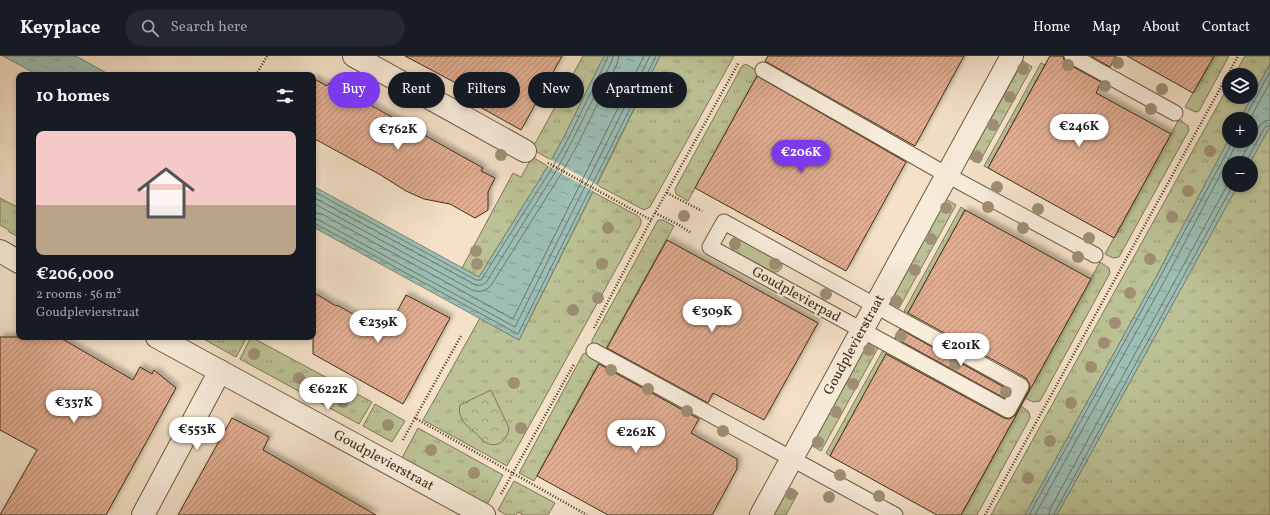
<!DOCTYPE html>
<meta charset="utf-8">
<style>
:root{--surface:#171b24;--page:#242831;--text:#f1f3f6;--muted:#9ea1a6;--line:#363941;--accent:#7c3aed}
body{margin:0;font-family:Vollkorn,serif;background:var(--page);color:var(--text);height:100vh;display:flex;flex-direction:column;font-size:15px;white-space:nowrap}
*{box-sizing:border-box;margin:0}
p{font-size:13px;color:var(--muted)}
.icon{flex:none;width:22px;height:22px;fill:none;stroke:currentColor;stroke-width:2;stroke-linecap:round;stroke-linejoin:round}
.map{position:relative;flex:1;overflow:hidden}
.sheet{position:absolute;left:16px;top:16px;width:300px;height:268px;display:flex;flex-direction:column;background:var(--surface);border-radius:8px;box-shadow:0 2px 6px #0003}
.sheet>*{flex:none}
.hud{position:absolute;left:328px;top:16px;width:380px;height:36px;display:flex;gap:8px}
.tools{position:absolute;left:1222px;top:12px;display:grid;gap:8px}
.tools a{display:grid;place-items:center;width:36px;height:36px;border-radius:50%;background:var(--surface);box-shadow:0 2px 6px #0003;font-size:20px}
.price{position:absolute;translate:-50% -34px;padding:0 9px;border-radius:14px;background:#fff;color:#222;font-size:13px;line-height:26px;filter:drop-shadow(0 1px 2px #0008)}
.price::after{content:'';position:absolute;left:50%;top:24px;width:12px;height:9px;margin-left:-6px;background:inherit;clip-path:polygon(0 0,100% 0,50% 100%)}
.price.active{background:var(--accent);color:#fff}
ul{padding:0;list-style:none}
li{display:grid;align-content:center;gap:8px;height:212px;padding:0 20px}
li span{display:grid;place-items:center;height:124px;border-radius:8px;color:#555}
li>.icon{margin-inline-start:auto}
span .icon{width:72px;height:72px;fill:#fffc;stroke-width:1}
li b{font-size:17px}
h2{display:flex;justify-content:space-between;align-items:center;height:48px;padding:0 20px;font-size:17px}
.chip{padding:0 14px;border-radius:18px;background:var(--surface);box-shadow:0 2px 6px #0003;font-size:14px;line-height:36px}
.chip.active{background:var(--accent);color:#fff}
header{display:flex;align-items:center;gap:24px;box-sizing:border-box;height:56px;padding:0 20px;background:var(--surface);border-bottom:1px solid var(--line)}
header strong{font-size:19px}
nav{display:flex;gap:22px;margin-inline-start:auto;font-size:14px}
.search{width:280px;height:36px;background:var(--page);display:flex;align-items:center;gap:10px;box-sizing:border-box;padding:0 14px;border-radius:22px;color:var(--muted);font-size:15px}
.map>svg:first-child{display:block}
</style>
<header>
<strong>Keyplace</strong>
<div class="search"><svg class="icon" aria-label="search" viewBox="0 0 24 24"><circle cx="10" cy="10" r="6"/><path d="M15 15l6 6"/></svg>Search here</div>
<nav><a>Home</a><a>Map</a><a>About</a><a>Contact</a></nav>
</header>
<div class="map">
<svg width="1270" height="459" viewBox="0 0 1270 459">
<defs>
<pattern id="grass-tufts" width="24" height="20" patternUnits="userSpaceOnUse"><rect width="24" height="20" fill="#bcc295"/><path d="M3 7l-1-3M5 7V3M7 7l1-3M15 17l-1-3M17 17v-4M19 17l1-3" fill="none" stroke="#9a9e79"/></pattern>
<pattern id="park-crowns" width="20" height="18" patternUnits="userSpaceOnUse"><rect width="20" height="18" fill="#bcc295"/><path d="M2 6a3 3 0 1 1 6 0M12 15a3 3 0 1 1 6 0" fill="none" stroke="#9a9e79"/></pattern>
<pattern id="water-ripples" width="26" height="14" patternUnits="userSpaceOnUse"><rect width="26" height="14" fill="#9cbeb5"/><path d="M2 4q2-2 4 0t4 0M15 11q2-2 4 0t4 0" fill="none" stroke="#819b92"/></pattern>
<pattern id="building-hatch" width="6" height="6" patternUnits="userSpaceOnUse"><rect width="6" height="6" fill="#e1ae93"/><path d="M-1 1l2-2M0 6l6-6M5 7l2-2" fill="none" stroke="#b88e77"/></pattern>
<filter id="shadow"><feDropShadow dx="3.5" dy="-3.5" stdDeviation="2" flood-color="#0004"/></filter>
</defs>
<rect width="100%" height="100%" fill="#f4e1c8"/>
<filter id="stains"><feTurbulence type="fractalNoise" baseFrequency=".005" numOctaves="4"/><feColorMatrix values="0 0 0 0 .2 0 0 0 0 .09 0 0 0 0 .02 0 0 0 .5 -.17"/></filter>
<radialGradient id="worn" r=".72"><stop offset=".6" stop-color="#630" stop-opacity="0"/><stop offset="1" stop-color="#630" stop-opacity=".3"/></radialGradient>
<path fill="url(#grass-tufts)" stroke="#7e7856" d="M583,0H604L564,81L551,104L532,93Z
M660,0H734L650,151L644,154L597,129Z
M1214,0H1229L1199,55L1195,56L1185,51Z
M1245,0H1270V8L1240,63H1229V83L1157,219L1025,459H991L1229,29V41H1251V19H1234Z
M1023,5L1032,11L979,107L969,102Z
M1041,7L1045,9L988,112L984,110Z
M746,8L759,16L688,145L676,138L675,133L742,10Z
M1179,63L1188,70L1189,74L1119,201L1113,202L1105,198Z
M1270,70V459H1057L1238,129H1251V107H1250Z
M532,101L548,110L479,221L462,212L513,117L521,121Z
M593,136L638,160L641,163V168L507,410L423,364L480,262L519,284Z
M0,142L19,152V181L9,176V174L0,169Z
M946,143L956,149L899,252L889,247Z
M961,151L965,154L908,257L904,255Z
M658,164H663L674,170L604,296L592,289V284Z
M736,181L781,205C784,211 780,217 773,216L732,194L730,188L732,183Z
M1100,206L1109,212L1110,217L1040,345L1033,346L1025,342Z
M200,281H247L236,301Z
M251,281L372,346L359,368L240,303Z
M868,286L878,292L821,395L811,389Z
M883,294L887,297L830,400L826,397Z
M588,296L601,303L534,425L519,417L583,298Z
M375,348L405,365L392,386L363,370Z
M1021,350L1029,356L1030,362L977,459H961Z
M418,372L503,419L487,449L402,402Z
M514,425L555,447L548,459H523L518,456L516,459H506L498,454Z
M788,431L798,437L786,459H772Z"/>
<path fill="url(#park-crowns)" stroke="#7e7856" d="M491,334L509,372C508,383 497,394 485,386C481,384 479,380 476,377C470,373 464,368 461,361C459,357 459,353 460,349Z"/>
<path fill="url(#water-ripples)" stroke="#778475" d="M3,0H76L110,19H38Z
M604,0H660L519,284L313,171V130L479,221L548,110L564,81Z
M1270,8V70L1250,107H1229V129H1238L1057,459H1025L1157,219L1229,83V85H1251V63H1240Z"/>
<path fill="#f4e1c8" d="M550,103L599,130L595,136L546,109Z"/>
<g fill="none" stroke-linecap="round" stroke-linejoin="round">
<path stroke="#6e7666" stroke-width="1" d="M1244,63L1270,16
M1250,63L1270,26
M1241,107L1242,102L1260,69L1265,65L1270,64
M1246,107L1247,104L1265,71L1270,69
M313,135L476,224H481L552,112L568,83L607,3L608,0
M313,141L474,228C479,231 484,229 487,225L556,115L572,85L612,5L613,0
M313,147L472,234C480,237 487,235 492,228L561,118L578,88L617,8L619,0
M313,156L322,158L513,263L644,0
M313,162L319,164L515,271L650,0
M313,167L316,168L518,278L656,0
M1029,459L1160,221L1233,85
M1035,459L1165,224L1238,85
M1049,459L1050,453L1229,126
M1054,459L1055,456L1233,129"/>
</g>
<path fill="url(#building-hatch)" stroke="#402e16" filter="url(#shadow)" d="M405,0H562L521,74L480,51L484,42Z
M768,0H964L915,90L765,5Z
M1050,0H1063L1064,4L1068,8L1101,26L1096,37L1171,78L1114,182L988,112Z
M1091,0H1116L1110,11Z
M1127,0H1214L1193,37Z
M757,20L906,106L846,215L695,132Z
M313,22L327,30L329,27L365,46L483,112L481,115L495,122L488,136V154L475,162L450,148L424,143L406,135L379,118L313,82Z
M965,154L1091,223L961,459H937L830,400L886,298L1004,362L1009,363L1013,361L1016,358L1029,334L1030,329L1026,322L908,257Z
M667,184L818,267L764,364L713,337L708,347L607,292Z
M313,236L336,250L337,249L379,273L382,267L389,271L406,239L450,262L403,348L313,298Z
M900,273L1009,334L1004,342L895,282Z
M0,281H59L133,324L140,311L152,318L154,314L176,332L106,459H0L37,394L0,374Z
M599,308L699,363L691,377L737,403V413L712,459H608L537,420Z
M232,362L269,381L263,394L376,459H178Z"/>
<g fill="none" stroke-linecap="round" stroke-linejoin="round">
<defs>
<path id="service" d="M1072,0L1175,57
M763,14L947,119L1095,199
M724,166L1021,330L1008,354L710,191Z
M594,295L895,459"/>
<g id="minor">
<path d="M354,0L525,95"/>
<path d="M0,195L19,206"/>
<path id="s1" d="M157,281L484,459"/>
<path d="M143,459L220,315"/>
<path id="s2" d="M761,459L1012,0"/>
</g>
</defs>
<use href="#service" stroke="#6d5b42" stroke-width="17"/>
<use href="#minor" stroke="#6d5b42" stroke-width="24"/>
<path stroke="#402e16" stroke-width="2.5" stroke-dasharray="1 2" stroke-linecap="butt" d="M256,19L267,0
M548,107L651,164
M667,137L702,155
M655,157L679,169L691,177
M594,272L651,164L739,6
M415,362L461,280
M403,384L415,362L587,459
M501,438L574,308
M985,459L1238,0"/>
<use href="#service" stroke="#f8ecdb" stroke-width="15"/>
<use href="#minor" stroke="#f8ecdb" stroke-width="22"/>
</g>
<g fill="#9f8f74">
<circle cx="1118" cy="7" r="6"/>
<circle cx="1068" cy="9" r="6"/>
<circle cx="1023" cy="13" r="6"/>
<circle cx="1105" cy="30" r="6"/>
<circle cx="1162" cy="33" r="6"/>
<circle cx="397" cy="41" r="6"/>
<circle cx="1010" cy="41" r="6"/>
<circle cx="1151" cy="53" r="6"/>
<circle cx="993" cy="69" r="6"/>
<circle cx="1210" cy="95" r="6"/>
<circle cx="501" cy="99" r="6"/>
<circle cx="977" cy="101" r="6"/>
<circle cx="997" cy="131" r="6"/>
<circle cx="1188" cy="135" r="6"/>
<circle cx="988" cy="151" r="6"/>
<circle cx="946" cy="152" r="6"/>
<circle cx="1038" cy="153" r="6"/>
<circle cx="684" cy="160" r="6"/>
<circle cx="1172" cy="161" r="6"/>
<circle cx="608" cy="172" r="6"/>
<circle cx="1023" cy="172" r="6"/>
<circle cx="1089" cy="182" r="6"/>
<circle cx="931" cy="183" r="6"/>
<circle cx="735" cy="188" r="6"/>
<circle cx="476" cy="195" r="6"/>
<circle cx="1078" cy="201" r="6"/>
<circle cx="1150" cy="203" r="6"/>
<circle cx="477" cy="208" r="6"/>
<circle cx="602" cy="208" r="6"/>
<circle cx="775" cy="208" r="6"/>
<circle cx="915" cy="214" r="6"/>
<circle cx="1130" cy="237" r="6"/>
<circle cx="826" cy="238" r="6"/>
<circle cx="598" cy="242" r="6"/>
<circle cx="896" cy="245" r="6"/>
<circle cx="573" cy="254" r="6"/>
<circle cx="1115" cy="267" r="6"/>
<circle cx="901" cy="280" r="6"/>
<circle cx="1104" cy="287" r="6"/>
<circle cx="869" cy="294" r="6"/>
<circle cx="254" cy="298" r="6"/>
<circle cx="955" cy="308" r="6"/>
<circle cx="1091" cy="311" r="6"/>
<circle cx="611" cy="314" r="6"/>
<circle cx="299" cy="322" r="6"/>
<circle cx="514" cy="327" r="6"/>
<circle cx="853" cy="328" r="6"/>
<circle cx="648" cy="333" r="6"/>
<circle cx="1006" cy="336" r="6"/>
<circle cx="343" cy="346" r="6"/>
<circle cx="1071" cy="347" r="6"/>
<circle cx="687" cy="355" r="6"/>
<circle cx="836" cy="356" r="6"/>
<circle cx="388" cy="369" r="6"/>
<circle cx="521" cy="372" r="6"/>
<circle cx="723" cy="375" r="6"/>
<circle cx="1050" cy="385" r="6"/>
<circle cx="818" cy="386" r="6"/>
<circle cx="431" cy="394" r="6"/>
<circle cx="474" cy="417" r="6"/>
<circle cx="840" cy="419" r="6"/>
<circle cx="1028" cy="422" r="6"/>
<circle cx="791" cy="438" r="6"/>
<circle cx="879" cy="440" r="6"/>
<circle cx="829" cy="441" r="6"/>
</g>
<g text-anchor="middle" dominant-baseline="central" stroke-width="3.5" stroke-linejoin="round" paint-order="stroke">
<g font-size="14" fill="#402e16" stroke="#f8ecdb">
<text transform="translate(796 239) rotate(29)">Goudplevierpad</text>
<text stroke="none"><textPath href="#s2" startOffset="194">Goudplevierstraat</textPath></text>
<text stroke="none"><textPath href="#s1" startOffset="258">Goudplevierstraat</textPath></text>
</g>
</g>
<rect width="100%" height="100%" filter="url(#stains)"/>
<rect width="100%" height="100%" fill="url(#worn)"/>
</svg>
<div class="tools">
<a><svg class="icon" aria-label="layers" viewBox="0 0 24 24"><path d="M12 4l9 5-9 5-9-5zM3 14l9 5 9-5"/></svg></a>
<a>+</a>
<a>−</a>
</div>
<b class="price" style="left:1079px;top:92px">€246K</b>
<b class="price" style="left:398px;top:95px">€762K</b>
<b class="price active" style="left:801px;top:118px">€206K</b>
<b class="price" style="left:712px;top:277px">€309K</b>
<b class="price" style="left:378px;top:288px">€239K</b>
<b class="price" style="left:961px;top:311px">€201K</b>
<b class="price" style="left:328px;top:355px">€622K</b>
<b class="price" style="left:74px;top:368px">€337K</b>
<b class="price" style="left:197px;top:395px">€553K</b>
<b class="price" style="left:636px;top:398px">€262K</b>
<div class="hud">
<a class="chip active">Buy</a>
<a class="chip">Rent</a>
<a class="chip">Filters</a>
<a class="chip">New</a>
<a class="chip">Apartment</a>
</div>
<section class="sheet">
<h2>10 homes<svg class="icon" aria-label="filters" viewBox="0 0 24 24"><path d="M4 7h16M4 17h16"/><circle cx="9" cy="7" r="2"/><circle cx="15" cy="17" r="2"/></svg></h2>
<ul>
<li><span style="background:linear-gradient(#f6c9c9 60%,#b9a48a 0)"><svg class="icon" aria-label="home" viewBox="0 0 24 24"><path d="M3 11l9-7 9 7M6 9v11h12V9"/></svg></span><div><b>€206,000</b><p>2 rooms · 56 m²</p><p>Goudplevierstraat</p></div></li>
</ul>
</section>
</div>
